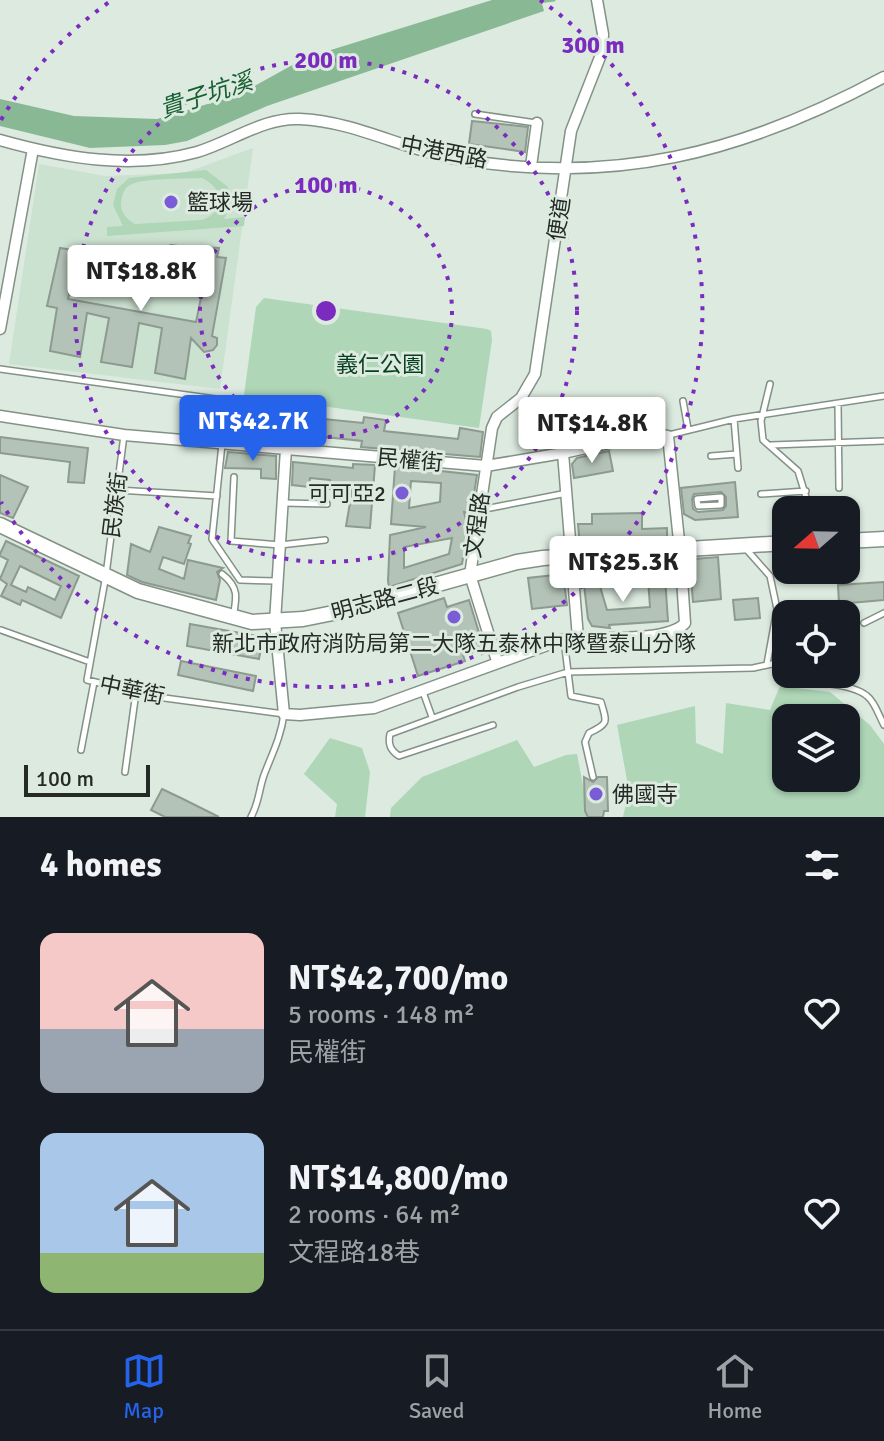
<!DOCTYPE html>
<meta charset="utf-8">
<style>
:root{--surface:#171b24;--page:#242831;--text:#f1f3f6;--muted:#9ea1a6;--line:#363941;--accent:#2563eb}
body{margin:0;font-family:Signika,"Noto Sans TC",sans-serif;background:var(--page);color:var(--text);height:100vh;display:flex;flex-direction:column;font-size:30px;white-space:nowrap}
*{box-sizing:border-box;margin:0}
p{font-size:26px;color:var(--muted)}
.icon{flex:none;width:44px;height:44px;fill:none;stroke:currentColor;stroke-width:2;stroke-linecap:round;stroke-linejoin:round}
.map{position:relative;height:817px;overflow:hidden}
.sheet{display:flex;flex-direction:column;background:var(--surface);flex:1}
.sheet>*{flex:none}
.needle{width:52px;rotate:250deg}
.controls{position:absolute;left:772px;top:496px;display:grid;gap:16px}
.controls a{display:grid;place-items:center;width:88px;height:88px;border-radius:16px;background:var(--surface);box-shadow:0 2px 6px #0004;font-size:40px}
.scale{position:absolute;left:24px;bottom:20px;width:126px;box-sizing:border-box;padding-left:8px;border:4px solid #252a26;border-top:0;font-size:22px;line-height:28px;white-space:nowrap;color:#252a26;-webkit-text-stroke:6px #dceadf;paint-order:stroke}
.price{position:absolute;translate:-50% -68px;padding:0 18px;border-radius:8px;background:#fff;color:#222;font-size:26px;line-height:52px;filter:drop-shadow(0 2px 4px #0008)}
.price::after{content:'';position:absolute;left:50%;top:48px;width:24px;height:18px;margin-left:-12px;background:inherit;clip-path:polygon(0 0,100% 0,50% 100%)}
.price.current{background:var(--accent);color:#fff}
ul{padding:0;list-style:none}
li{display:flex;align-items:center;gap:24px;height:200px;padding:0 40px}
li span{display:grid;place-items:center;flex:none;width:224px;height:160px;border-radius:16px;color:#555}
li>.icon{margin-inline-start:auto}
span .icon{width:96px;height:96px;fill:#fffc;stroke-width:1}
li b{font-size:34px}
h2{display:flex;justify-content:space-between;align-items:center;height:96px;padding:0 40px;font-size:34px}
.tabs{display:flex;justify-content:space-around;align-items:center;height:112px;border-top:2px solid var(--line);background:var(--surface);font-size:22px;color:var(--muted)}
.tabs a{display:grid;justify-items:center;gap:4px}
.tabs .current{color:var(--accent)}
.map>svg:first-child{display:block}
</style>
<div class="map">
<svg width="884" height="817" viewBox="0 0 884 817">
<rect width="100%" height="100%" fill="#dceadf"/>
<path fill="#cce2d1" d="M253,148L220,389L9,364L39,164L105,176L184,173Z"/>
<path fill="#aed6b7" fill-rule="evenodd" d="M206,170L228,187L231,205L224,219L245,217L244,226L107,236V227L123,226L113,205L117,189L129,178ZM202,178C224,188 226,211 202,220L135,224C127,219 122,215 121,205C121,199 123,191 127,187C137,177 187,179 202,178Z
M264,298L487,329L491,331L492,340L479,428L244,395L256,307Z
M780,686L830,692L870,725L884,744V817H623L629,791L617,725L695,706L696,743L723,754L726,703L770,710ZM786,718H846V778H786Z
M330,738L362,748L370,772L365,817H335L337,804L304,774Z
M517,740L534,767L566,755L577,754L589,817H390L391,808L422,777Z"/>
<path fill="#89b894" d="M492,0H541L544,11L267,106L187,141L165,145L90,148L0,126V99L74,116L157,119L238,95L305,58Z"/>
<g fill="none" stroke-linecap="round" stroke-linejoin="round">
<path stroke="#89b894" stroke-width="3" d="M538,2L554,0"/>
</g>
<path fill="#b4c3b7" stroke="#8d9a8f" stroke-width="2" fill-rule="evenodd" d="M472,121L528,127L525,152L469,144Z
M171,245L185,247L183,253L195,274L199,247L219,248L217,257L226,258L212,336L217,338V345L213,350L204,352L191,338L185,379L155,373L162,328L139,323L132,367L101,362L109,318L87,313L80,357L50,351L57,308L47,306L60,248L79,251L68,299L196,322L203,288L162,281L156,267L159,251Z
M106,261L116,262L121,269L115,284L104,290L89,270Z
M244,402L255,403L254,412L363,423L364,417L386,420L384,431L458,439L460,428L483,432L480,457L361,447L362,441L241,428Z
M0,437L88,448L84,483L68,482L70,462L0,453Z
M609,451L613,471L574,478L572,464L577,458Z
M228,452L276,456V479L261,478V469L225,468Z
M293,462L353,468V464L375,465L370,528L346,526L352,491L330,489V480L310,478L309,487L292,485Z
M395,466L477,475L471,513L464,512L468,528L462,564L389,587L388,581L390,535L426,527L391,524ZM411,481L441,483L440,502L409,508ZM452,538L449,554L404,568V547Z
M0,475L28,487L13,518L0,513Z
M735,482L738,517L695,520L684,514L681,488ZM721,492L726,497V506L723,510L698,512L693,509L692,499L694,494Z
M642,513V529L667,528V540L580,546L578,524H592V514Z
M159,527L191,536L188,543L191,544L184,564L163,557L159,569L184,579L188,560L223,568L217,572L220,580L216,600L142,582L127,575L131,544L150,552Z
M6,541L79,576L61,618L22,600L20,605L1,596L7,584L0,579L8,560L0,556V554ZM20,566L61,586L55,600L28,587L26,592L11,585Z
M718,557L721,599L693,602L690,562L694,559Z
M587,566H594L607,610L650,607L648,579L665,578L668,621L609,625L610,628L592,626L588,619L584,585L583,571Z
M563,574L567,605L532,609L528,578Z
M884,582V600L839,604L838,585Z
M444,598L447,607L469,600L484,649L463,655L465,661L418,676L398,613Z
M758,598L760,618L735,620L733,600Z
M190,624L263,637L259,659L187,646Z
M181,661L256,676L253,691L178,675Z
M584,777L593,782L598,777H607L608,811H604L603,817H588L585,811Z
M162,789L181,798L219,817H165L151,810Z"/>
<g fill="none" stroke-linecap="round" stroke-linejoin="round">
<defs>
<path id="service" d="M475,114L536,123
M0,369L230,401L222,444L212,539L240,580L276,581
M770,384L761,421L763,440L798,471L810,510
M683,401L688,429
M838,404L839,488
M734,419L738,468
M124,435L106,575L87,680L157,697L284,714C281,737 272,754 264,775C259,789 259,803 251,817
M669,435L734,419L884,396
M771,445L884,441
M711,456L737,454
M234,477L231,541L280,545L325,540
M117,490L217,496
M761,494L806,491
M721,497V505L698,506L697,499Z
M284,503L327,504
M480,510L567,493
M747,550L770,576L777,609L767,664
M222,574C239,587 237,597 233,617
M864,623L884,613
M1,630L90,662
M564,640L571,696L601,702C607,723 609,723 589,733L585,742L593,777
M773,641L786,662
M798,674C818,687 851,682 867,696C875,702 879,716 884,725
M423,692L432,717
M493,725L399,756C390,750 388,744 390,734L518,687L568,672L753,668L786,661
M81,750L94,682
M125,772L136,692"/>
<path id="minor" d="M0,140C64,158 132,170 197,152C231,142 264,117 300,119C352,121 401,148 452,158C612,187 743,153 884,77
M531,166L537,123
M0,329L33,149
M0,416L124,435L486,466L563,453L655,433L668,436L680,550L685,623C669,642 603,637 578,638L563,453
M286,449L275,622L284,714L300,715L374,708L564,639L578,638
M497,661L470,575L492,428L497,417L521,398L535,374L571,131L602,52L603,34L597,0"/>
<path id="secondary" d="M0,525L138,591L252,622L303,619L338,612L517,562L543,558L786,543
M846,541L884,539"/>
</defs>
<use href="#service" stroke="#839186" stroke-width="8"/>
<use href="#minor" stroke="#839186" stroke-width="13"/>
<use href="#secondary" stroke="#839186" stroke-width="17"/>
<use href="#service" stroke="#fff" stroke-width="5"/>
<use href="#minor" stroke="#fff" stroke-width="10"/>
<use href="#secondary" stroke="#fff" stroke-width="14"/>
</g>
<g fill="none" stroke="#7b2cbf" stroke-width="4" stroke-dasharray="4 8">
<circle cx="326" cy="311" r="126"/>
<circle cx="326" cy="311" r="251"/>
<path d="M1 120A377 377 0 0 1 112 0M540 0A377 377 0 1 1 1 502"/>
</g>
<g fill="#7a5cd6" stroke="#dceadf" stroke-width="3">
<circle cx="171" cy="202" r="8"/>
<circle cx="402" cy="493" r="8"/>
<circle cx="454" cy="617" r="8"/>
<circle cx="596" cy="794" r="8"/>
</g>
<g text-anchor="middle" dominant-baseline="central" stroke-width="6" stroke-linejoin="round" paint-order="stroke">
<g font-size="22" fill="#252a26" stroke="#dceadf">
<text transform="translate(444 152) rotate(11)">中港西路</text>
<text transform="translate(559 219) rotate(-82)">便道</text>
<text transform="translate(410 460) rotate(5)">民權街</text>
<text transform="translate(115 505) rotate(-83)">民族街</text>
<text transform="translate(477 525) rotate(-82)">文程路</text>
<text transform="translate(385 599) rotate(-15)">明志路二段</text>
<text transform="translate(132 690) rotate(12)">中華街</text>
</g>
<g font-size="22" fill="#252a26" stroke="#dceadf" text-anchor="start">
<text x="187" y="202">籃球場</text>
<text x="386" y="493" text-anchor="end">可可亞2</text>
<text x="454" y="643" text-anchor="middle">新北市政府消防局第二大隊五泰林中隊暨泰山分隊</text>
<text x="612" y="794">佛國寺</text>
</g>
<g font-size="22" fill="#063f1d" stroke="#dceadf">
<text x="380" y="364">義仁公園</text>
</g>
<g font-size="24" font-style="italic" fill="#175f32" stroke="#dceadf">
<text transform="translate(206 95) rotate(-18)">貴子坑溪</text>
</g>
</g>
<circle cx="326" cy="311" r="12" fill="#7b2cbf" stroke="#dceadf" stroke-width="4"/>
<g font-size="24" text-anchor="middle" font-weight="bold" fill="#7b2cbf" stroke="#dceadf" stroke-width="6" stroke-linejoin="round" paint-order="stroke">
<text x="593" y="53">300 m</text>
<text x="326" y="68">200 m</text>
<text x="326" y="193">100 m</text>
</g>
</svg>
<div class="controls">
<a><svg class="needle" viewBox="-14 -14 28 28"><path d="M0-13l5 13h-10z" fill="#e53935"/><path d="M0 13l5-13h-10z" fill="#9ea1a6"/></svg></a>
<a><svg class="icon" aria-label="locate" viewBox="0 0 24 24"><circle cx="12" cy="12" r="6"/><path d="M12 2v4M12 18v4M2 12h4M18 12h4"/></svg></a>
<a><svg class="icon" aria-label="layers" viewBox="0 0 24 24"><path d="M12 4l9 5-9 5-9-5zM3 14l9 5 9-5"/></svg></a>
</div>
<div class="scale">100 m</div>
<b class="price" style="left:141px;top:313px">NT$18.8K</b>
<b class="price current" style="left:253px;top:463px">NT$42.7K</b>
<b class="price" style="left:592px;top:465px">NT$14.8K</b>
<b class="price" style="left:623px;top:604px">NT$25.3K</b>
</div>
<section class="sheet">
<h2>4 homes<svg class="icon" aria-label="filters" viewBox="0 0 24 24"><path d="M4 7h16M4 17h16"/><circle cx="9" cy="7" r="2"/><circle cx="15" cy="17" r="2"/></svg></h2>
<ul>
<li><span style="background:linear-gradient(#f6c9c9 60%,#9aa5b1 0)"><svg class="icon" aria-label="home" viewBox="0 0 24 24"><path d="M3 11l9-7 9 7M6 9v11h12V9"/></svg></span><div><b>NT$42,700/mo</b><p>5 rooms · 148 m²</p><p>民權街</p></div><svg class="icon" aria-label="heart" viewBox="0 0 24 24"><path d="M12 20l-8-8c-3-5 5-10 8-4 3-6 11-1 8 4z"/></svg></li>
<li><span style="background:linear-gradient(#a9c7e8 75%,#8fb573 0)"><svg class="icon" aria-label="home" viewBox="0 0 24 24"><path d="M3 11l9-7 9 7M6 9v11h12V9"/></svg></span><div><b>NT$14,800/mo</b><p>2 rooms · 64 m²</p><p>文程路18巷</p></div><svg class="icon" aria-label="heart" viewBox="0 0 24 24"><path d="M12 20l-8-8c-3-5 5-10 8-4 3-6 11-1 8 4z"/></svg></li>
</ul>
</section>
<nav class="tabs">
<a class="current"><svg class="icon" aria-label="map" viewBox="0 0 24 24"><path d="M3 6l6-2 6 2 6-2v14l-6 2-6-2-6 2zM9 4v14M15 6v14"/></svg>Map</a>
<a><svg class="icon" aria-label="saved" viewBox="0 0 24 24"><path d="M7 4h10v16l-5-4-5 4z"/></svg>Saved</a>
<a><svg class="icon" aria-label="home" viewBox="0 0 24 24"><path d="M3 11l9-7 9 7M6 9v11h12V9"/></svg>Home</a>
</nav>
